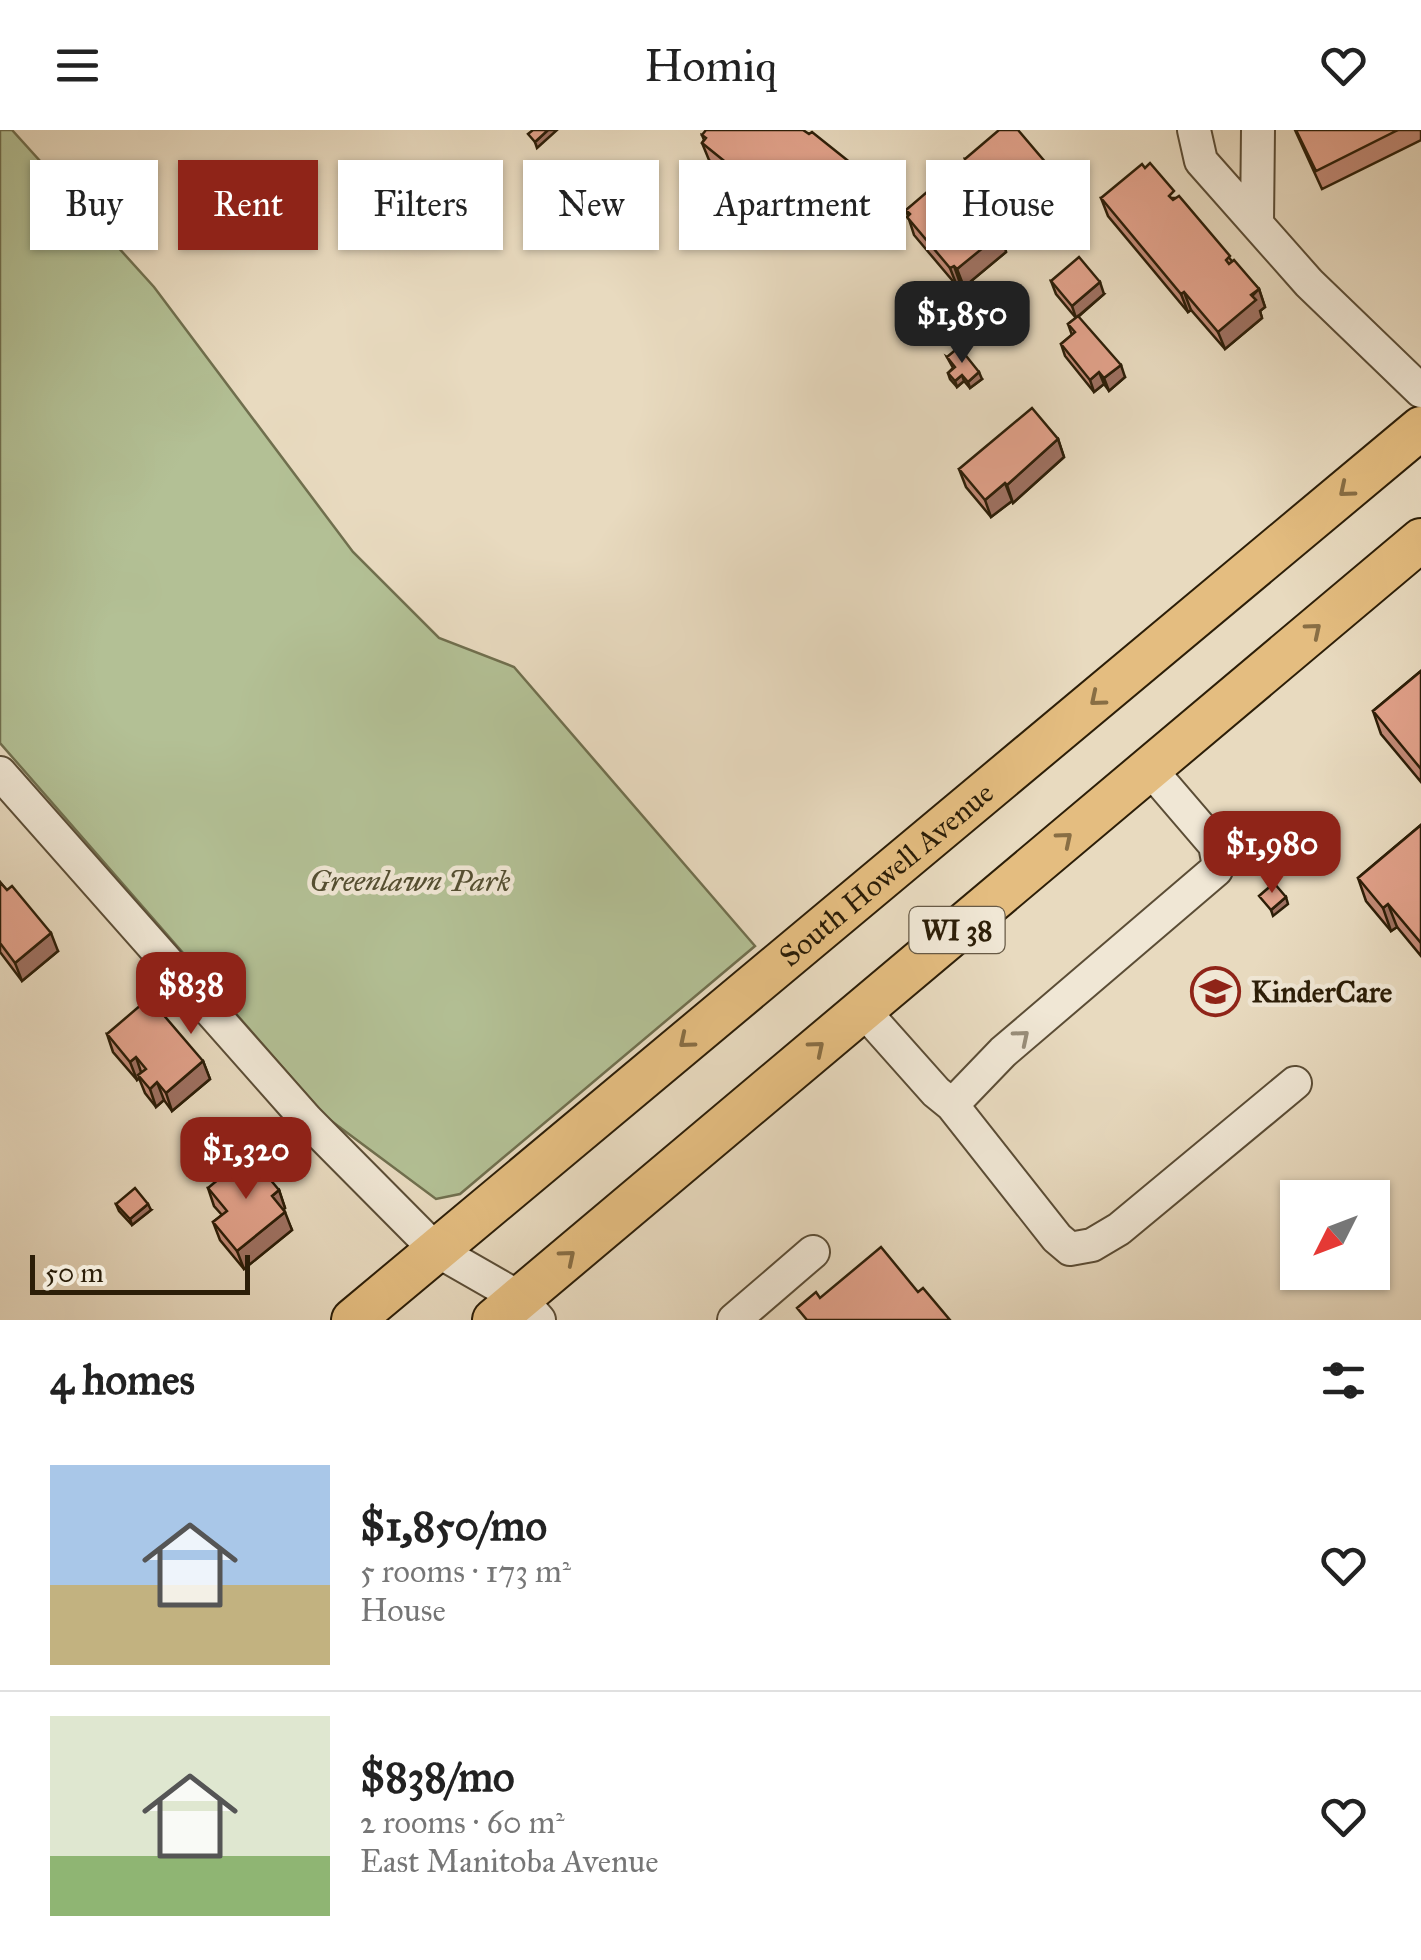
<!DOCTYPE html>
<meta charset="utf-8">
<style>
:root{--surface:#fff;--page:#f6f6f6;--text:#222;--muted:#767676;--line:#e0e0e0;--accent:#8f2418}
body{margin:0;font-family:"IM FELL Great Primer",serif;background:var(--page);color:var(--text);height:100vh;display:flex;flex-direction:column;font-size:38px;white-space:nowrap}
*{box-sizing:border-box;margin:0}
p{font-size:32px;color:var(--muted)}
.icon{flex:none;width:55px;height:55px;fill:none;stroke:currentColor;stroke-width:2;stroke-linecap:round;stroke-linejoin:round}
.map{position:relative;height:1190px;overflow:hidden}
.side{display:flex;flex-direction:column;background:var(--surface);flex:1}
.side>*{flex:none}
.top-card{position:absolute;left:30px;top:30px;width:1362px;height:90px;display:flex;gap:20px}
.needle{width:65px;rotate:228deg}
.tools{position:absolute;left:1280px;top:1050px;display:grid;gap:20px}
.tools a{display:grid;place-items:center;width:110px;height:110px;border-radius:0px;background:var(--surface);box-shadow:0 2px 8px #0004;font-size:50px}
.scale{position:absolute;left:30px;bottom:25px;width:220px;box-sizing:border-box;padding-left:10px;border:5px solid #2c1e08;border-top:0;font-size:28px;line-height:35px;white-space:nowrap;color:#2c1e08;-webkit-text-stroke:8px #f0e7d5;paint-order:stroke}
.price{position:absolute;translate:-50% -85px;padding:0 22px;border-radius:20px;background:var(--accent);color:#fff;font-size:32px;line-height:65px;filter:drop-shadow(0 2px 5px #0008)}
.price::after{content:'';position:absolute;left:50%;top:60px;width:30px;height:22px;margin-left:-15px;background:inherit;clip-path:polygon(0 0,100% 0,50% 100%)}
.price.current{background:#222;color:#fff}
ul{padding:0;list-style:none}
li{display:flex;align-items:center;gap:30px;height:250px;padding:0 50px}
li+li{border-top:2px solid var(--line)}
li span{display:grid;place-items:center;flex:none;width:280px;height:200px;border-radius:0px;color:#555}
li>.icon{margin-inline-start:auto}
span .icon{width:120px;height:120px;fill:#fffc;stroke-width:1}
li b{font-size:42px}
h2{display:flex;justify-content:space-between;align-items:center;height:120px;padding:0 50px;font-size:42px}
.tag{padding:0 35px;border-radius:0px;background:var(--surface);box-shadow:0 2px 8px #0004;font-size:35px;line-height:90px}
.tag.current{background:var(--accent);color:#fff}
header{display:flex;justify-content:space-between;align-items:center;height:130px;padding:0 50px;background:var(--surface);font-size:45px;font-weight:600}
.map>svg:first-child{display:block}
</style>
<header><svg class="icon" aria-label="menu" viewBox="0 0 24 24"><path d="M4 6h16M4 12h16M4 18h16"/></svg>Homiq<svg class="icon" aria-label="heart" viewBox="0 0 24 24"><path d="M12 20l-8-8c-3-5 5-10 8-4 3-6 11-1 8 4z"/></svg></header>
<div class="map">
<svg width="1421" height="1190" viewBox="0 0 1421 1190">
<rect width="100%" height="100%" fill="#e8dabf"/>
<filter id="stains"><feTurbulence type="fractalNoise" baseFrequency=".002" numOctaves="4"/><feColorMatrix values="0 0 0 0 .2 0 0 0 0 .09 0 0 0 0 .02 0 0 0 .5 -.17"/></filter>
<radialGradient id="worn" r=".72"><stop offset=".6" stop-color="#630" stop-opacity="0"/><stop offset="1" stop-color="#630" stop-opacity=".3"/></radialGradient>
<path fill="#b3c095" stroke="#706f4e" stroke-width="2.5" d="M0,0H12L154,157L353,422L439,508L514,537L755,816L460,1064L436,1069L326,987L0,613Z"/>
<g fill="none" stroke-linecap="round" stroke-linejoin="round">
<defs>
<path id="minor" d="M1194,0L1201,31L1309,153L1421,261
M1257,92L1258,0
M0,643L307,990L436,1120L520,1168L539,1190
M863,880L936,962L952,975L1057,1108L1070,1119L1092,1115L1119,1099L1295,953
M952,975L1003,922L1216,740L1218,731L1215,715L1149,638
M734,1190L813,1122"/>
<g id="major">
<path id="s1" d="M353,1190L1421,298"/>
<path d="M494,1190L1421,410"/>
</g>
</defs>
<use href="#minor" stroke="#5b4d36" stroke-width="36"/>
<use href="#major" stroke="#2c1e08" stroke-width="46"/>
<use href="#minor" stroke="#f0e7d5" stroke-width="32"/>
<use href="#major" stroke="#e4bd80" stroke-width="42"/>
</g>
<path fill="#c28a77" stroke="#2c1e08" stroke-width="2.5" d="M1295,0H1421V10L1322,59Z
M702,5L858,52L856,55L859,62L816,113L813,110L809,114L768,80L765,72L753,62L750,65L709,30L702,13L704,10Z
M965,29L1058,47L1065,65L1063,66L1065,71L1022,107L1020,104L1005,117L1006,122L964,157L960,153L957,156L914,105L906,80L967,34Z
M1101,68H1176L1232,131L1259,159L1265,177L1260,181L1262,188L1225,219L1191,180L1188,182L1108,86Z
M1051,151L1104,164L1078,187L1125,247L1109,261L1104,254L1094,262L1065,226L1061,214L1072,205L1068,194L1076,188L1056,164Z
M947,227L982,249L970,258L964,251L957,257L950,249L948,243L953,238Z
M1058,309L1064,327L1013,373L1012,371L991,387L966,357L959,339Z
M1421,541V652L1381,604L1373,581Z
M1421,695V826L1397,797L1391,801L1366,771L1358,748Z
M0,752L58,821L22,851L0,822Z
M107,904L203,931L210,949L172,981L164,970L156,977L145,963L139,948L137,950L113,922Z
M208,1058L279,1060L285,1078L283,1080L292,1100L244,1139L220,1110L213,1092L222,1085L214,1076Z
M116,1074L151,1080L132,1095L119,1081Z"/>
<path fill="#9e7161" stroke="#2c1e08" stroke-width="2.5" d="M548,0H557L537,18L535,12Z
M852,34L858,52L856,55L859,62L816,113L809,95Z
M746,44L753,62L750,65L744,47Z
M1058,47L1065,65L1063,66L1065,71L1022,107L1016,89Z
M1014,86L1020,104L1005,117L1006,122L964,157L957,139Z
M806,92L813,110L809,114L803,97Z
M954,136L960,153L957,156L950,138Z
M1100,152L1104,164L1076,188L1072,176Z
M1259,159L1265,177L1260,181L1262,188L1225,219L1218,202Z
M1184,162L1191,180L1188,182L1181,164Z
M1121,235L1125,247L1109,261L1104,248Z
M979,242L982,249L970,258L968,252Z
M1099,242L1104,254L1094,262L1090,250Z
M962,245L964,251L957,257L955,251Z
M1058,309L1064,327L1013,373L1007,355Z
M1005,353L1012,371L991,387L985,370Z
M1286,767L1288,774L1273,786L1271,780Z
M1388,774L1397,797L1391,801L1383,778Z
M51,803L58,821L22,851L15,833Z
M136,927L142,945L137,950L130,932Z
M203,931L210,949L172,981L166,963Z
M157,952L164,970L156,977L150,959Z
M279,1060L285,1078L278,1084L272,1066Z
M148,1074L151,1080L132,1095L130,1089Z
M285,1082L292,1100L244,1139L237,1121Z"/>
<path fill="#e1a18a" stroke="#2c1e08" stroke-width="2.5" d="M533,0H548L535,12L528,4Z
M706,0H803L809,4L812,2L852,34L847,40L852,44L809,95L806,92L803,97L761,62L764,59L746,44L744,47L702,13L706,8L702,5Z
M999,0H1018L1058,47L1055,50L1058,53L1016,89L1014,86L997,100L1000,104L957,139L954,136L950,138L907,87L910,84L906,80L948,44L951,47L968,33L965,29Z
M1296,0H1398L1316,41Z
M1150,33L1174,61L1169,66L1173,70L1179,66L1230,126L1226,130L1229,134L1234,130L1259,159L1251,165L1256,170L1218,202L1184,162L1181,164L1101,68L1142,34L1145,38Z
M1079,127L1100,152L1072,176L1051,151Z
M1078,186L1121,235L1104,248L1099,242L1090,250L1061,214L1075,202L1068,194Z
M959,217L979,242L968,252L962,245L955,251L948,243L955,237L947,227Z
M1032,278L1058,309L1007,355L1005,353L985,370L959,339Z
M1421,541V639L1373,581Z
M1421,695V813L1388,774L1383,778L1358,748Z
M0,752L7,760L12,756L51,803L15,833L0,813Z
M1274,753L1286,767L1271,780L1259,766Z
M149,868L203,931L166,963L157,952L150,959L138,945L146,939L136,927L130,932L107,904Z
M249,1024L279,1060L272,1066L285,1082L237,1121L213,1092L227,1081L208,1058Z
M135,1058L148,1074L130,1089L116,1074Z
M881,1117L918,1162L923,1158L950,1190H807L797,1178L816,1162L820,1168Z"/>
<defs><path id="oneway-chevron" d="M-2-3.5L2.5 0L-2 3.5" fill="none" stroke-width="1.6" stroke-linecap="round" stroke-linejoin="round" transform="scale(2.5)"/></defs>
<g stroke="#886e44">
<use href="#oneway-chevron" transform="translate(1346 360) rotate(140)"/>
<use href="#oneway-chevron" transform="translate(1314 500) rotate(-40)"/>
<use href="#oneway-chevron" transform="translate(1097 569) rotate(140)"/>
<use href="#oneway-chevron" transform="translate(1065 709) rotate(-40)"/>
<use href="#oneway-chevron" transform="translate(686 911) rotate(140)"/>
<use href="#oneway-chevron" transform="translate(817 918) rotate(-40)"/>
<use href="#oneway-chevron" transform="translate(568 1127) rotate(-40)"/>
</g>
<use stroke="#988d79" href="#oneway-chevron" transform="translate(1022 907) rotate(-40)"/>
<defs>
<symbol id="school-ring" viewBox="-11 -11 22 22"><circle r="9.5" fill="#f0e7d5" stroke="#8f2418" stroke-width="1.5"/><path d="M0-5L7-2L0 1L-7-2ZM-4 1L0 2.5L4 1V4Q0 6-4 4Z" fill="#8f2418"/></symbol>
</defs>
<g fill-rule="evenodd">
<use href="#school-ring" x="1188" y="834" width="55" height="55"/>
</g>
<g text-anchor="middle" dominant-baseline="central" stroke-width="9" stroke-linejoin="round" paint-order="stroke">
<rect fill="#f0e7d5" stroke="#675a46" stroke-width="2.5" x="909.5" y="777" width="95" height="46" rx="8"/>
<g font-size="28" font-weight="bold" fill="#2c1e08">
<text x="957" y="800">WI 38</text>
</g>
<g font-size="30" fill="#2c1e08" stroke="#f0e7d5">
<text stroke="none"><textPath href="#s1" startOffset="695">South Howell Avenue</textPath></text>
</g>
<g font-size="30" font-style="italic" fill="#544f32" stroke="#f0e7d5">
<text x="410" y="751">Greenlawn Park</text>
</g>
<g font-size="30" font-weight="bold" fill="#2c1e08" stroke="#f0e7d5" text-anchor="start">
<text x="1251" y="862">KinderCare</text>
</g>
</g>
<rect width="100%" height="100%" filter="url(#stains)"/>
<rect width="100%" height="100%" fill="url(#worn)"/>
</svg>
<div class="tools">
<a><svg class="needle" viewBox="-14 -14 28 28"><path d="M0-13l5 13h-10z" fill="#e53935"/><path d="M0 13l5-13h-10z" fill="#767676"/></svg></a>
</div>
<div class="scale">50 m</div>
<b class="price current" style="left:962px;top:236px">$1,850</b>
<b class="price" style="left:1272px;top:766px">$1,980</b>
<b class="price" style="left:191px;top:907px">$838</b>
<b class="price" style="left:246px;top:1072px">$1,320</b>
<div class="top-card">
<a class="tag">Buy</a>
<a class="tag current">Rent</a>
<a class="tag">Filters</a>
<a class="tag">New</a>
<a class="tag">Apartment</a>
<a class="tag">House</a>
</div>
</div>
<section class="side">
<h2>4 homes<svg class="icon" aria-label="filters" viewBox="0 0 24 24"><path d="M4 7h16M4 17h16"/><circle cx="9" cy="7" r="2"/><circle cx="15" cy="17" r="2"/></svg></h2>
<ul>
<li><span style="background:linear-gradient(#a9c7e8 60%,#c2b280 0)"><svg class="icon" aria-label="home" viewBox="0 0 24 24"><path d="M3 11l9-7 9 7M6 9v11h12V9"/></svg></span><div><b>$1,850/mo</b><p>5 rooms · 173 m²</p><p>House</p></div><svg class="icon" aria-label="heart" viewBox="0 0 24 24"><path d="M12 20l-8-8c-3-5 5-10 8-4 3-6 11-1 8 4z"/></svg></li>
<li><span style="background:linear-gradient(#dfe7d0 70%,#8fb573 0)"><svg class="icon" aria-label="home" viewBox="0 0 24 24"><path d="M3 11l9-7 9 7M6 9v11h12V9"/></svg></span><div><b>$838/mo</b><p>2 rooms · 60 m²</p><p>East Manitoba Avenue</p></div><svg class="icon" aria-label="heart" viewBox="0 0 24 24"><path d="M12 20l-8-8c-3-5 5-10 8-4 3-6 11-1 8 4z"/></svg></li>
</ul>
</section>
